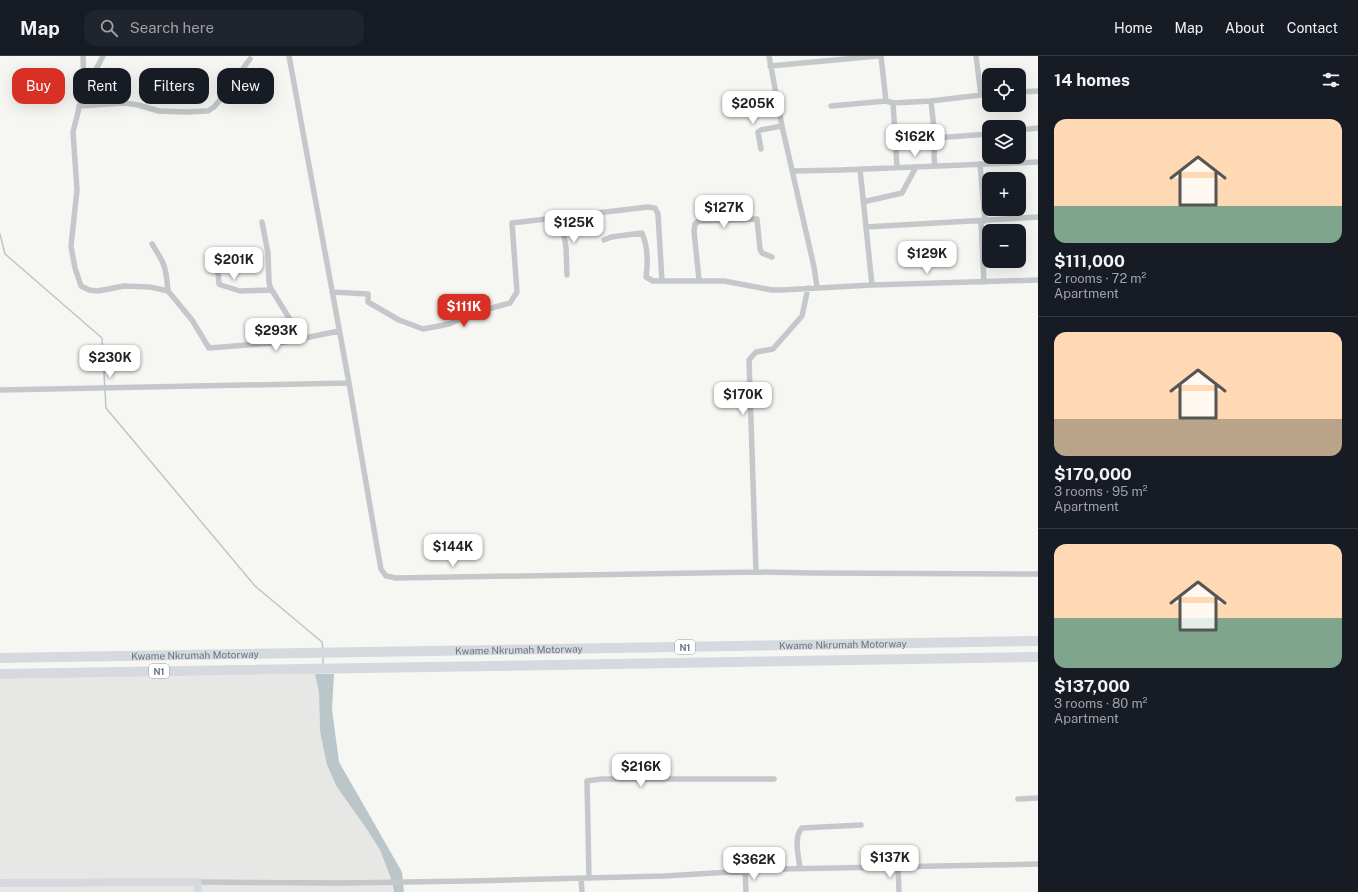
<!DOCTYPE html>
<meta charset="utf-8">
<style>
:root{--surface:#171b24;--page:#20242c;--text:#f1f3f6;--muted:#9ea1a6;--line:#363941;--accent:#d93025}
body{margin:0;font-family:"Public Sans",sans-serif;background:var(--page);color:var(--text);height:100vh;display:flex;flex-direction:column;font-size:15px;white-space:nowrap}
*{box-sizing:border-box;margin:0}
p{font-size:13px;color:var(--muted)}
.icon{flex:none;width:22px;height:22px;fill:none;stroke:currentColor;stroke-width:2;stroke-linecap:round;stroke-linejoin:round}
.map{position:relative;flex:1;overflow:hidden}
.drawer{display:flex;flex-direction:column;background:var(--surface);width:320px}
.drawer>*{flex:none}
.guide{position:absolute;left:12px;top:12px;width:380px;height:36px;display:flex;gap:8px}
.fabs{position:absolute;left:982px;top:12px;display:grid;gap:8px}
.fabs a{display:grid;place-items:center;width:44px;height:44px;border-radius:8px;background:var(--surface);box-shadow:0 4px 16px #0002;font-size:20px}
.price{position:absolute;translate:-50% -34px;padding:0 9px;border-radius:8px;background:#fff;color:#222;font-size:13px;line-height:26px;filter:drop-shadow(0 1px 2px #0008)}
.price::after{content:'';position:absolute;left:50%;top:24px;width:12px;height:9px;margin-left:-6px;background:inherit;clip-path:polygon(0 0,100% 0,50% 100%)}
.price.on{background:var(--accent);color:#fff}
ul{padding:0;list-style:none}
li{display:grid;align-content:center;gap:8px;height:212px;padding:0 16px}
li+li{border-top:1px solid var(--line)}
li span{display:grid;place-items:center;height:124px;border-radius:12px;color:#555}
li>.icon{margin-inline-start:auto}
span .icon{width:72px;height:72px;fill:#fffc;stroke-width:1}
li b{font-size:17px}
h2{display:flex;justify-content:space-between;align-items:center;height:48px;padding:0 16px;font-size:17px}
.chip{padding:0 14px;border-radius:12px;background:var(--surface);box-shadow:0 4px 16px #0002;font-size:14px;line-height:36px}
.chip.on{background:var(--accent);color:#fff}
header{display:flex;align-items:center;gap:24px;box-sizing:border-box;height:56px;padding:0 20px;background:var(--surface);border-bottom:1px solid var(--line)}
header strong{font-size:19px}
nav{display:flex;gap:22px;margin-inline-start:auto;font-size:14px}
.search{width:280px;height:36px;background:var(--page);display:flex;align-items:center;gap:10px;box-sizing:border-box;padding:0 14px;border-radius:12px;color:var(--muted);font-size:15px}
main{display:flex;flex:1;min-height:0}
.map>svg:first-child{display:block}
</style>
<header>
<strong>Map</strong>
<div class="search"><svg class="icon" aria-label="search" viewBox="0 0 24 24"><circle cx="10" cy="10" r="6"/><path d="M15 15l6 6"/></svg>Search here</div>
<nav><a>Home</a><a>Map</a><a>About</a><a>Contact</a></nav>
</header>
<main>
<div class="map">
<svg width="1038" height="836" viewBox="0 0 1038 836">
<rect width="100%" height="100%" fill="#f6f7f3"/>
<path fill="#e7e8e6" d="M315,618L319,637L320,675L366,772L380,794L390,820L393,836H0V623Z"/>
<path fill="#bbc6cb" d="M315,618H334L332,653L339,706L402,816L404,836H394L390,820L380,794L366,772L337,731L327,709L320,675L319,637Z"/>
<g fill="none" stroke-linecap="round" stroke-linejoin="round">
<path stroke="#bbc6cb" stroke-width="1.5" d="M0,178L5,198L102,282L106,352L255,530L322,586L323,593
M323,601V609"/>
<path stroke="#c4c8cb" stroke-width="5.5" d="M83,0L84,32L73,76L77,134L71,190L75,212L81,230L89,234L98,235L124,230L150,231L168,235L192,264L209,292L285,286L339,275
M289,0L349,327L376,485L381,513L386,520L396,522L756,516L814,517L1038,518
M769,0L782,70L814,211L817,231
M881,0L886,45
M976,0L981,39
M770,10L878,0
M84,32L92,21L103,0
M1019,36L1038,35
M931,45L935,82
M893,47L897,112
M79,50L124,47L138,49L159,55L185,56L208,55L214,51L220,44L250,3
M831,50L886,45L893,47L931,45L989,38
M1019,74L1038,72
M761,93L758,76L761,74L782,70
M980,108L985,165
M935,110L934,100L935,82L989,78
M860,113L872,229
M793,115L841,114L1038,106
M863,146L902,137L916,111
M561,160L566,191L567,219
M981,165L984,226
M262,166L268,197L269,226L270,231L302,283
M866,171L1038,161
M604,184L611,181L642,177C648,191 648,207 646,221L653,225H724L772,234H782L872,229L1038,224
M152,188C165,208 166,211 168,235
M216,194L219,228L221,229L240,235L271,234
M699,224L694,175L695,168L699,165L757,163L760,193L762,197L772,201
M332,236L368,238V246L399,264L423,273L449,268L481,255L510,247L517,236L512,167L648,151L655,152L658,158L662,225
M0,334L349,327
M756,516L749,304L756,296L773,293L802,260L808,232
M1018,743L1038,742
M898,810L899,836
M800,813C799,801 793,781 802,772L861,769
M745,815L746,836
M581,822L582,836
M589,822L587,725L601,723H774
M197,826L343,827L469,825L664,820L781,813L1038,808"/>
<path stroke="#d6dadf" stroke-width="8" d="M0,827L197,826L198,836"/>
<g stroke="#d6dadf" stroke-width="10">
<path id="s1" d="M0,602L1038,585"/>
<path d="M0,618L1038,601"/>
</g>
</g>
<g text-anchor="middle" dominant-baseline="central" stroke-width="4" stroke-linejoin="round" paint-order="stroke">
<g fill="#fff" stroke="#929eaa" stroke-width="1">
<rect x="675" y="584" width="20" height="14" rx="3"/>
<rect x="149" y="608" width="20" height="14" rx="3"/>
</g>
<g font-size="9" font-weight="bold" fill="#647585">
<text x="685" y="591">N1</text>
<text x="159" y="615">N1</text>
</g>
<g font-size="10" fill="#647585" stroke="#fff">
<text stroke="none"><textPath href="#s1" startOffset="843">Kwame Nkrumah Motorway</textPath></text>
<text stroke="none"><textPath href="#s1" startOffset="519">Kwame Nkrumah Motorway</textPath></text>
<text stroke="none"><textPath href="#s1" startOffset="195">Kwame Nkrumah Motorway</textPath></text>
</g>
</g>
</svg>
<div class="fabs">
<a><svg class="icon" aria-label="locate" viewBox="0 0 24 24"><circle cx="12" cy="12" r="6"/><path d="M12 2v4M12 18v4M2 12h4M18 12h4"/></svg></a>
<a><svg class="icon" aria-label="layers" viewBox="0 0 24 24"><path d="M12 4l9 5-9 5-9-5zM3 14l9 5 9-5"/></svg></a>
<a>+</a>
<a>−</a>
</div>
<b class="price" style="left:753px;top:69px">$205K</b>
<b class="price" style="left:915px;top:102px">$162K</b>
<b class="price" style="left:724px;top:173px">$127K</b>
<b class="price" style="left:574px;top:188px">$125K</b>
<b class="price" style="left:927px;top:219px">$129K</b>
<b class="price" style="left:234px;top:225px">$201K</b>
<b class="price on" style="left:464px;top:272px">$111K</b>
<b class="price" style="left:276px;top:296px">$293K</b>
<b class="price" style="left:110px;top:323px">$230K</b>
<b class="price" style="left:743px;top:360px">$170K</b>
<b class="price" style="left:453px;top:512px">$144K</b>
<b class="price" style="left:641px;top:732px">$216K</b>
<b class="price" style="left:890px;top:823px">$137K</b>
<b class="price" style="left:754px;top:825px">$362K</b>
<div class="guide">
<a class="chip on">Buy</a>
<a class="chip">Rent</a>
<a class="chip">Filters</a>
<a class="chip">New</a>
</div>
</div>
<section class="drawer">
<h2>14 homes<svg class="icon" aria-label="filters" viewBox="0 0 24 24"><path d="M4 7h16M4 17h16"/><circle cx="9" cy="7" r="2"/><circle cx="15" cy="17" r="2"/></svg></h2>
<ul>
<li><span style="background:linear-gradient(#ffd9b3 70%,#7fa58c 0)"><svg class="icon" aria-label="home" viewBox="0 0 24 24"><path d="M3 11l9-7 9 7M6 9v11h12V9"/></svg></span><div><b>$111,000</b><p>2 rooms · 72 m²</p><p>Apartment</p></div></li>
<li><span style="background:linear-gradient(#ffd9b3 70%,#b9a48a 0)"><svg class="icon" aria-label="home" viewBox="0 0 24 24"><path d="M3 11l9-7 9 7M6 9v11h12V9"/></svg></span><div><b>$170,000</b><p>3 rooms · 95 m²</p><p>Apartment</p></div></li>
<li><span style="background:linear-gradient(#ffd9b3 60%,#7fa58c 0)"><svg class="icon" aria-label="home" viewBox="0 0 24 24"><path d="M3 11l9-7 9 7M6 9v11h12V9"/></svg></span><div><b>$137,000</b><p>3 rooms · 80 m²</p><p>Apartment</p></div></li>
</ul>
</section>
</main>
